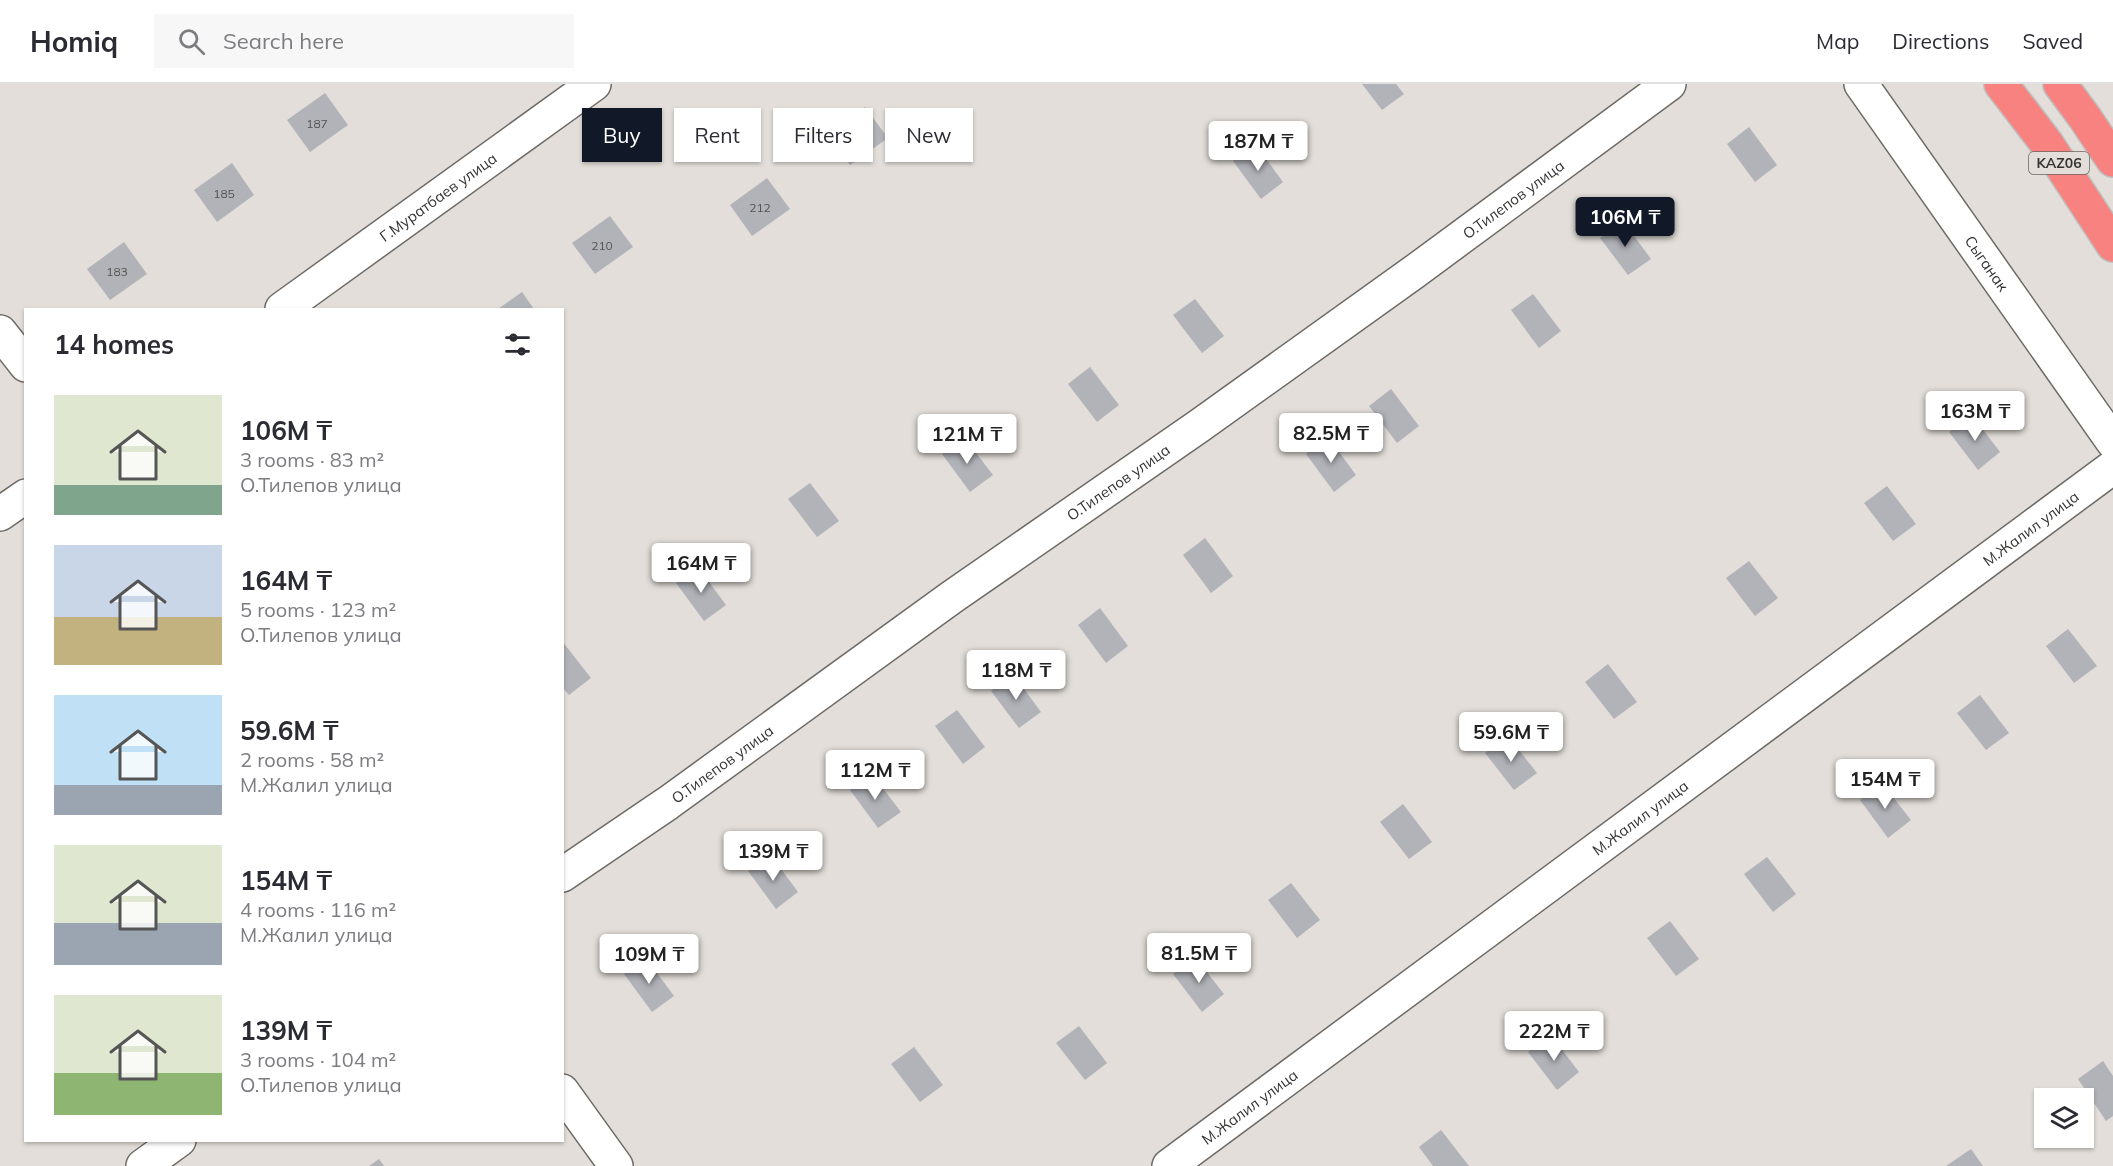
<!DOCTYPE html>
<meta charset="utf-8">
<style>
:root{--surface:#fff;--page:#f7f7f7;--text:#2b2b33;--muted:#7c7c81;--line:#e1e1e2;--accent:#111827}
body{margin:0;font-family:Mulish,sans-serif;background:var(--page);color:var(--text);height:100vh;display:flex;flex-direction:column;font-size:22px;white-space:nowrap}
*{box-sizing:border-box;margin:0}
p{font-size:20px;color:var(--muted)}
.icon{flex:none;width:33px;height:33px;fill:none;stroke:currentColor;stroke-width:2;stroke-linecap:round;stroke-linejoin:round}
.map{position:relative;flex:1;overflow:hidden}
.sheet{position:absolute;left:24px;top:224px;width:540px;height:834px;display:flex;flex-direction:column;background:var(--surface);border-radius:0px;box-shadow:0 2px 4px #0004}
.sheet>*{flex:none}
.hud{position:absolute;left:582px;top:24px;width:570px;height:54px;display:flex;gap:12px}
.tools{position:absolute;left:2034px;top:1004px;display:grid;gap:12px}
.tools a{display:grid;place-items:center;width:60px;height:60px;border-radius:0px;background:var(--surface);box-shadow:0 2px 4px #0004;font-size:30px}
.price{position:absolute;translate:-50% -51px;padding:0 14px;border-radius:6px;background:#fff;color:#222;font-size:20px;line-height:39px;filter:drop-shadow(0 2px 3px #0008)}
.price::after{content:'';position:absolute;left:50%;top:36px;width:18px;height:14px;margin-left:-9px;background:inherit;clip-path:polygon(0 0,100% 0,50% 100%)}
.price.selected{background:var(--accent);color:#fff}
ul{padding:0;list-style:none}
li{display:flex;align-items:center;gap:18px;height:150px;padding:0 30px}
li span{display:grid;place-items:center;flex:none;width:168px;height:120px;border-radius:0px;color:#555}
li>.icon{margin-inline-start:auto}
span .icon{width:72px;height:72px;fill:#fffc;stroke-width:1}
li b{font-size:26px}
h2{display:flex;justify-content:space-between;align-items:center;height:72px;padding:0 30px;font-size:26px}
.chip{padding:0 21px;border-radius:0px;background:var(--surface);box-shadow:0 2px 4px #0004;font-size:21px;line-height:54px}
.chip.selected{background:var(--accent);color:#fff}
header{display:flex;align-items:center;gap:36px;box-sizing:border-box;height:84px;padding:0 30px;background:var(--surface);border-bottom:2px solid var(--line)}
header strong{font-size:28px}
nav{display:flex;gap:33px;margin-inline-start:auto;font-size:21px}
.search{width:420px;height:54px;background:var(--page);display:flex;align-items:center;gap:15px;box-sizing:border-box;padding:0 21px;border-radius:0px;color:var(--muted);font-size:22px}
.map>svg:first-child{display:block}
</style>
<header>
<strong>Homiq</strong>
<div class="search"><svg class="icon" aria-label="search" viewBox="0 0 24 24"><circle cx="10" cy="10" r="6"/><path d="M15 15l6 6"/></svg>Search here</div>
<nav><a>Map</a><a>Directions</a><a>Saved</a></nav>
</header>
<div class="map">
<svg width="2113" height="1082" viewBox="0 0 2113 1082">
<rect width="100%" height="100%" fill="#e3ded9"/>
<path fill="#b2b3b9" d="M1362,0H1396L1404,10L1382,26Z
M325,9L348,41L310,68L287,36Z
M865,23L888,54L850,81L827,50Z
M1749,43L1777,81L1755,98L1727,60Z
M1255,60L1283,98L1261,115L1233,77Z
M232,79L254,111L217,138L194,106Z
M767,94L790,125L752,152L730,121Z
M610,132L633,163L595,190L572,159Z
M1623,137L1651,175L1628,191L1600,154Z
M124,158L147,190L110,216L87,185Z
M522,208L534,225H498Z
M1533,210L1561,247L1539,264L1511,226Z
M1195,215L1224,252L1202,269L1173,231Z
M1090,283L1119,321L1097,338L1068,300Z
M1391,305L1419,342L1397,359L1369,322Z
M1972,331L2000,368L1978,386L1949,348Z
M964,353L993,391L970,408L942,370Z
M1328,353L1356,391L1334,408L1306,370Z
M810,399L839,437L817,453L788,415Z
M1887,402L1916,440L1893,457L1864,419Z
M1205,454L1233,492L1211,509L1183,471Z
M1749,477L1778,514L1755,532L1726,494Z
M698,483L726,521L704,537L676,499Z
M1100,524L1128,562L1106,579L1078,541Z
M2068,545L2097,582L2074,599L2046,562Z
M562,557L591,594L569,611L562,603Z
M1608,580L1637,618L1614,635L1585,598Z
M1013,590L1041,628L1019,644L991,607Z
M1980,611L2009,649L1986,666L1957,629Z
M957,626L985,663L963,680L935,642Z
M1508,652L1537,689L1514,706L1485,669Z
M872,690L901,728L878,744L850,706Z
M1882,699L1911,736L1888,754L1860,716Z
M1403,720L1432,758L1409,775L1380,738Z
M770,770L798,808L776,825L748,787Z
M1767,773L1796,810L1773,828L1744,790Z
M1291,799L1320,836L1297,854L1268,816Z
M1670,837L1699,875L1676,892L1647,854Z
M1195,873L1224,910L1202,928L1173,890Z
M646,874L674,912L652,928L624,890Z
M1079,942L1107,979L1085,996L1056,959Z
M1551,951L1579,988L1557,1006L1528,968Z
M914,963L943,1001L920,1018L891,980Z
M2103,977L2113,992V1032L2106,1037L2078,995Z
M1441,1046L1469,1082H1433L1419,1063Z
M1971,1065L1983,1082H1946Z
M379,1075L384,1082H369Z"/>
<g fill="none" stroke-linecap="round" stroke-linejoin="round">
<defs>
<g id="minor">
<path id="s1" d="M1861,0L2113,358"/>
<path id="s2" d="M282,225L594,0"/>
<path d="M0,248L26,281"/>
<path d="M0,430L26,412"/>
<path id="s3" d="M562,791L668,719L952,513L1199,342L1414,188L1669,0"/>
<path d="M562,1007L616,1082"/>
<path d="M143,1082L179,1056"/>
<path id="s4" d="M1169,1082L2113,383"/>
</g>
<path id="highway" d="M2001,0L2047,60L2113,161
M2060,0L2085,34L2113,76"/>
</defs>
<use href="#minor" stroke="#6e6a66" stroke-width="36"/>
<use href="#highway" stroke="#bebebd" stroke-width="36"/>
<use href="#minor" stroke="#fff" stroke-width="33"/>
<use href="#highway" stroke="#f8827f" stroke-width="33"/>
</g>
<g text-anchor="middle" dominant-baseline="central" stroke-width="4.5" stroke-linejoin="round" paint-order="stroke">
<g font-size="12" fill="#545353">
<text x="317" y="39">187</text>
<text x="224" y="109">185</text>
<text x="760" y="123">212</text>
<text x="602" y="161">210</text>
<text x="117" y="187">183</text>
</g>
<rect fill="#e3ded9" stroke="#696663" stroke-width="1.5" x="2029" y="68" width="60" height="22" rx="4.5"/>
<g font-size="14" font-weight="bold" fill="#353331">
<text x="2059" y="79">KАZ06</text>
</g>
<g font-size="15" fill="#353331" stroke="#e3ded9">
<text stroke="none"><textPath href="#s2" startOffset="192">Г.Муратбаев улица</textPath></text>
<text stroke="none"><textPath href="#s3" startOffset="1167">О.Тилепов улица</textPath></text>
<text stroke="none"><textPath href="#s1" startOffset="219">Сыганак</textPath></text>
<text stroke="none"><textPath href="#s3" startOffset="681">О.Тилепов улица</textPath></text>
<text stroke="none"><textPath href="#s4" startOffset="1072">М.Жалил улица</textPath></text>
<text stroke="none"><textPath href="#s3" startOffset="195">О.Тилепов улица</textPath></text>
<text stroke="none"><textPath href="#s4" startOffset="586">М.Жалил улица</textPath></text>
<text stroke="none"><textPath href="#s4" startOffset="100">М.Жалил улица</textPath></text>
</g>
</g>
</svg>
<div class="tools">
<a><svg class="icon" aria-label="layers" viewBox="0 0 24 24"><path d="M12 4l9 5-9 5-9-5zM3 14l9 5 9-5"/></svg></a>
</div>
<b class="price" style="left:1258px;top:88px">187M ₸</b>
<b class="price selected" style="left:1625px;top:164px">106M ₸</b>
<b class="price" style="left:1975px;top:358px">163M ₸</b>
<b class="price" style="left:1331px;top:380px">82.5M ₸</b>
<b class="price" style="left:967px;top:381px">121M ₸</b>
<b class="price" style="left:701px;top:510px">164M ₸</b>
<b class="price" style="left:1016px;top:617px">118M ₸</b>
<b class="price" style="left:1511px;top:679px">59.6M ₸</b>
<b class="price" style="left:875px;top:717px">112M ₸</b>
<b class="price" style="left:1885px;top:726px">154M ₸</b>
<b class="price" style="left:773px;top:798px">139M ₸</b>
<b class="price" style="left:1199px;top:900px">81.5M ₸</b>
<b class="price" style="left:649px;top:901px">109M ₸</b>
<b class="price" style="left:1554px;top:978px">222M ₸</b>
<div class="hud">
<a class="chip selected">Buy</a>
<a class="chip">Rent</a>
<a class="chip">Filters</a>
<a class="chip">New</a>
</div>
<section class="sheet">
<h2>14 homes<svg class="icon" aria-label="filters" viewBox="0 0 24 24"><path d="M4 7h16M4 17h16"/><circle cx="9" cy="7" r="2"/><circle cx="15" cy="17" r="2"/></svg></h2>
<ul>
<li><span style="background:linear-gradient(#dfe7d0 75%,#7fa58c 0)"><svg class="icon" aria-label="home" viewBox="0 0 24 24"><path d="M3 11l9-7 9 7M6 9v11h12V9"/></svg></span><div><b>106M ₸</b><p>3 rooms · 83 m²</p><p>О.Тилепов улица</p></div></li>
<li><span style="background:linear-gradient(#c9d6e8 60%,#c2b280 0)"><svg class="icon" aria-label="home" viewBox="0 0 24 24"><path d="M3 11l9-7 9 7M6 9v11h12V9"/></svg></span><div><b>164M ₸</b><p>5 rooms · 123 m²</p><p>О.Тилепов улица</p></div></li>
<li><span style="background:linear-gradient(#bfe0f5 75%,#9aa5b1 0)"><svg class="icon" aria-label="home" viewBox="0 0 24 24"><path d="M3 11l9-7 9 7M6 9v11h12V9"/></svg></span><div><b>59.6M ₸</b><p>2 rooms · 58 m²</p><p>М.Жалил улица</p></div></li>
<li><span style="background:linear-gradient(#dfe7d0 65%,#9aa5b1 0)"><svg class="icon" aria-label="home" viewBox="0 0 24 24"><path d="M3 11l9-7 9 7M6 9v11h12V9"/></svg></span><div><b>154M ₸</b><p>4 rooms · 116 m²</p><p>М.Жалил улица</p></div></li>
<li><span style="background:linear-gradient(#dfe7d0 65%,#8fb573 0)"><svg class="icon" aria-label="home" viewBox="0 0 24 24"><path d="M3 11l9-7 9 7M6 9v11h12V9"/></svg></span><div><b>139M ₸</b><p>3 rooms · 104 m²</p><p>О.Тилепов улица</p></div></li>
</ul>
</section>
</div>
